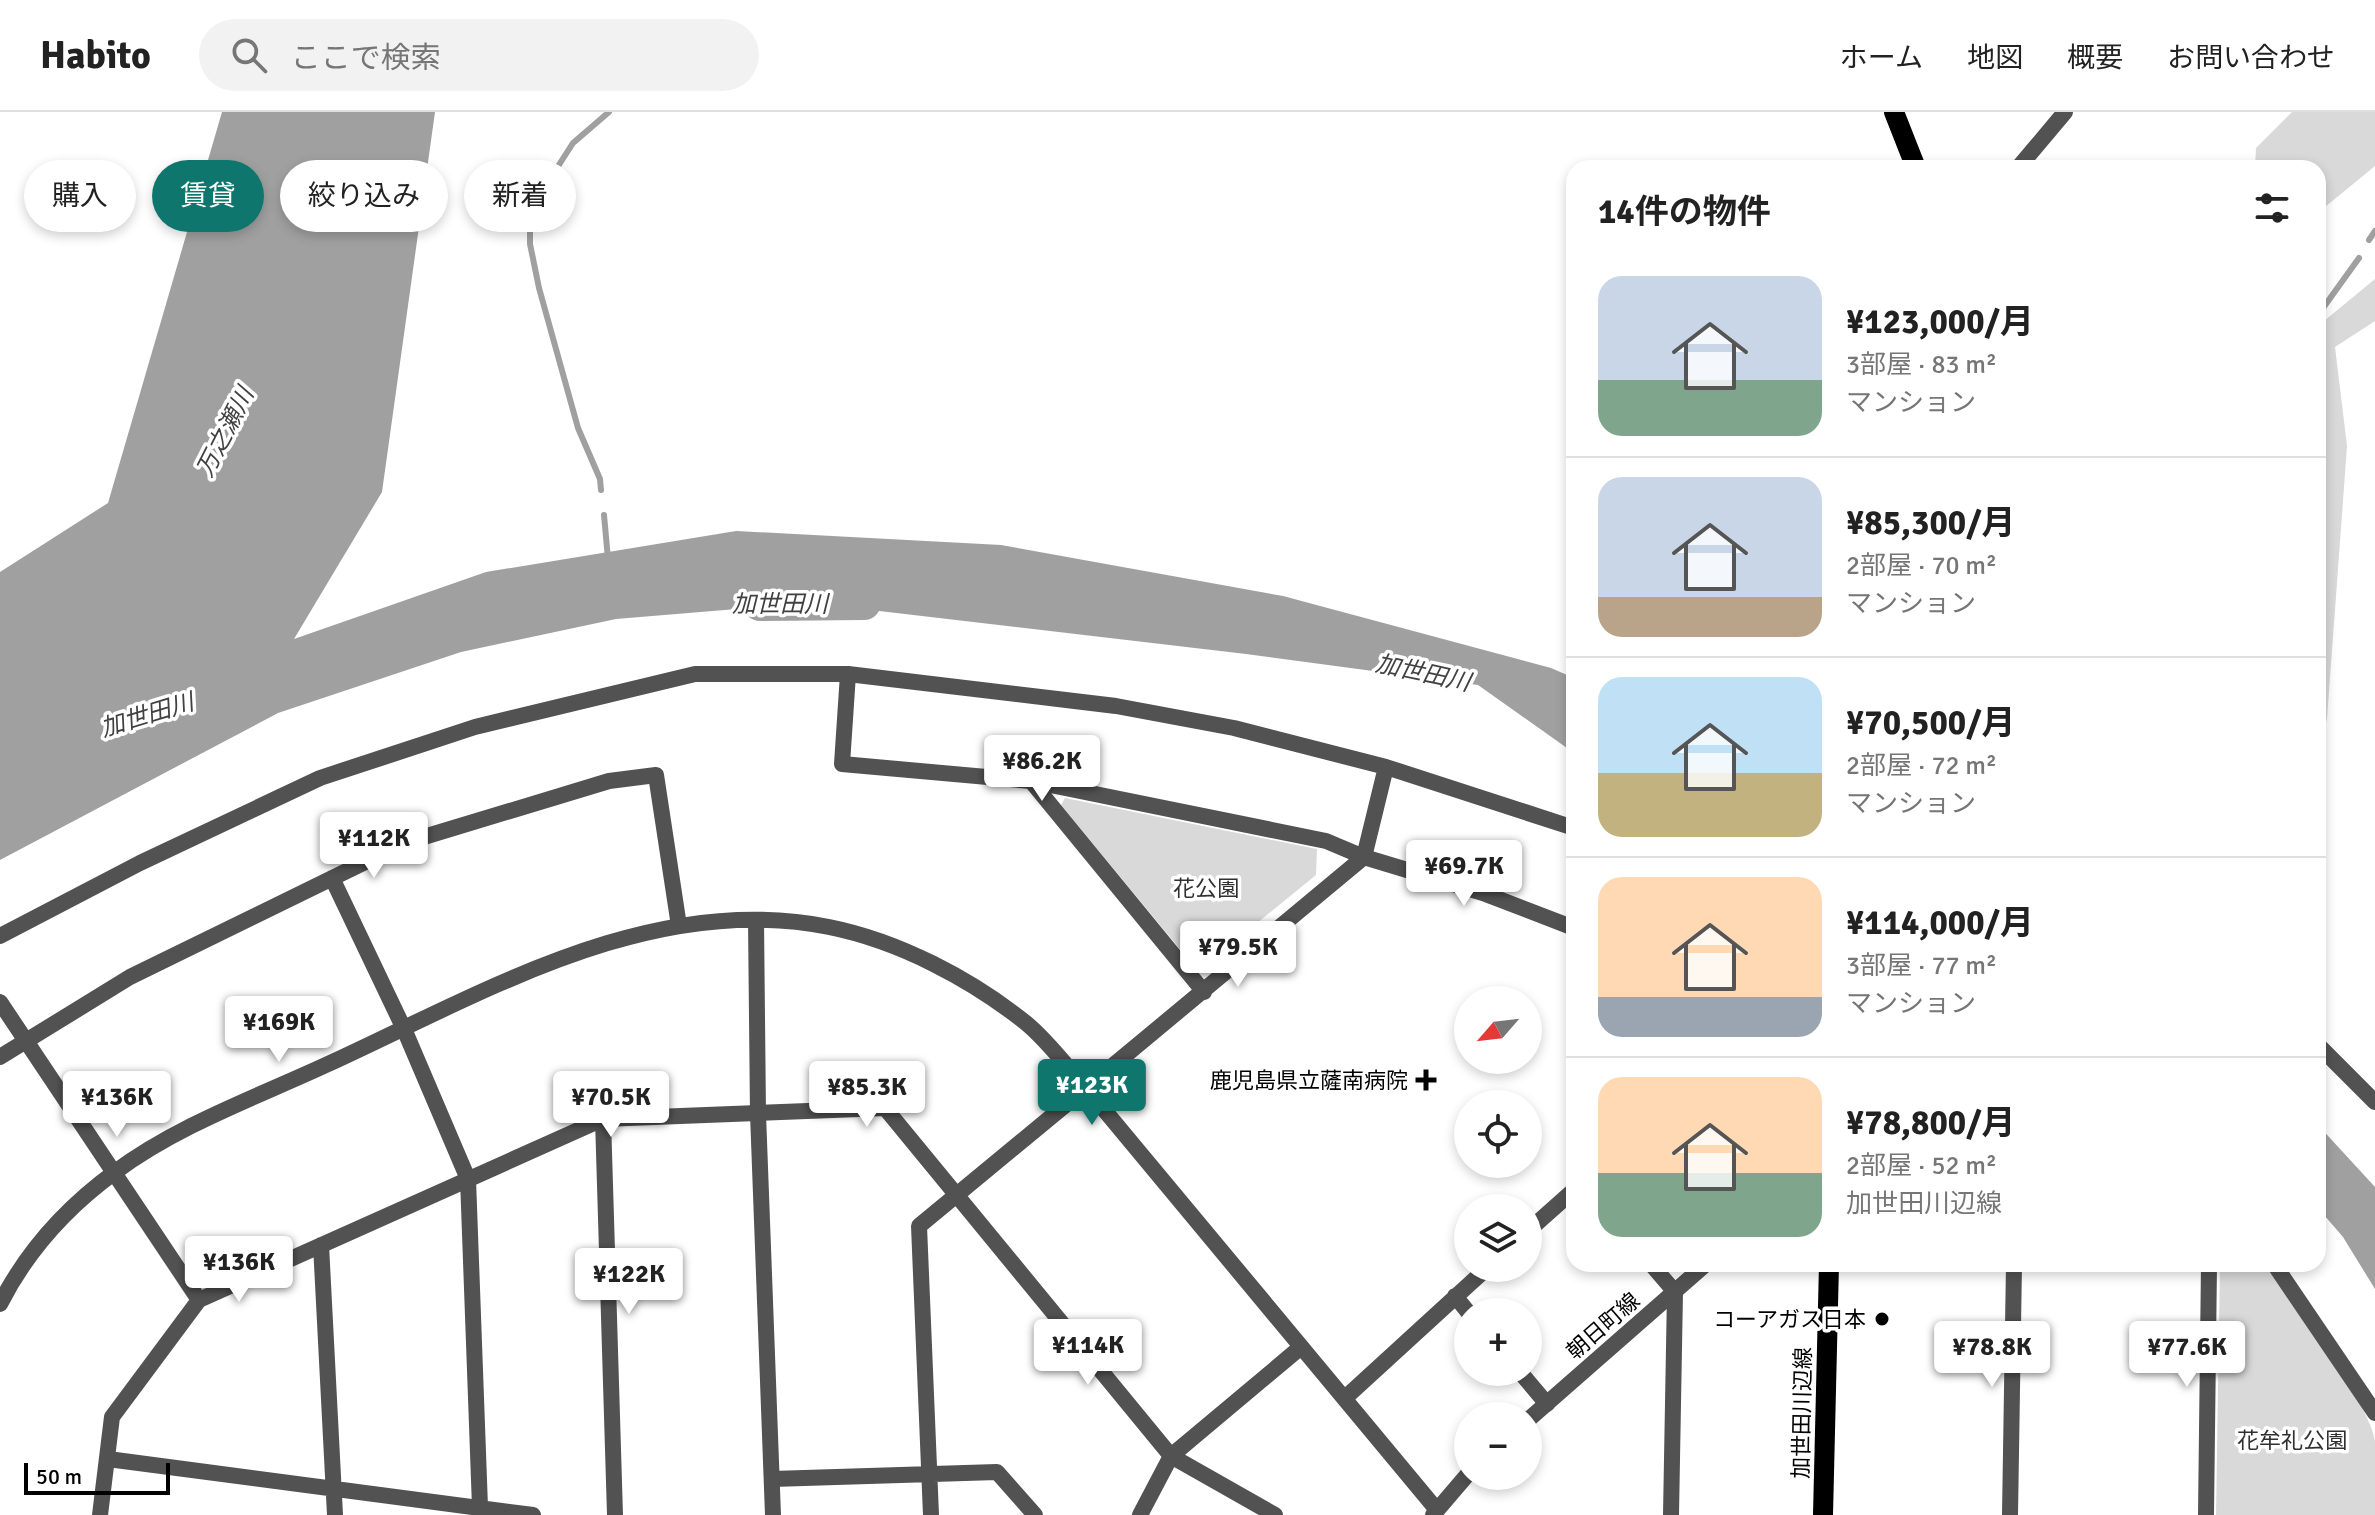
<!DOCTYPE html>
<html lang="ja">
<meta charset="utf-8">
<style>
:root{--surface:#fff;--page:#f2f2f2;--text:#222;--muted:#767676;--line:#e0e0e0;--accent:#0f766e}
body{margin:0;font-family:Signika,"Noto Sans JP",sans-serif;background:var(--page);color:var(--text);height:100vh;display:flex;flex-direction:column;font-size:30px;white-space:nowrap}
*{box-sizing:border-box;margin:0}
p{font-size:26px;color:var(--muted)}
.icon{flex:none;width:44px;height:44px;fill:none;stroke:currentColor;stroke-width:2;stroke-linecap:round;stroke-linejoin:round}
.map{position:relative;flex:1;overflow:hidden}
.panel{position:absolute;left:1566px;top:48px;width:760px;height:1112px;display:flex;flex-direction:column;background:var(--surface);border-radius:24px;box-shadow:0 4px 12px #0003}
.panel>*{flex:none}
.guide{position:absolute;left:24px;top:48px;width:760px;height:72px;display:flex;gap:16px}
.needle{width:52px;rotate:242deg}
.buttons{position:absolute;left:1454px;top:874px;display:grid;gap:16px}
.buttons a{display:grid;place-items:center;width:88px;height:88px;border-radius:50%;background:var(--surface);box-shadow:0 4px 12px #0003;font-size:40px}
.scale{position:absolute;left:24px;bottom:20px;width:146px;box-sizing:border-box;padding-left:8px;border:4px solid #000;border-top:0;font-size:22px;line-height:28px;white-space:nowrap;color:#000;-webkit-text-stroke:6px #fff;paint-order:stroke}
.price{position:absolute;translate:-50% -68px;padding:0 18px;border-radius:8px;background:#fff;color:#222;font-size:26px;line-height:52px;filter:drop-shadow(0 2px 4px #0008)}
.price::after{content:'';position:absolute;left:50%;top:48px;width:24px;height:18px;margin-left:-12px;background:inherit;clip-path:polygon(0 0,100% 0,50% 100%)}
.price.current{background:var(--accent);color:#fff}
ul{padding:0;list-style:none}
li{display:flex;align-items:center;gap:24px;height:200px;padding:0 32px}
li+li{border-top:2px solid var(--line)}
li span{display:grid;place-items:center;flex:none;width:224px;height:160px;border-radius:24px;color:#555}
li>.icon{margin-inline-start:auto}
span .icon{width:96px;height:96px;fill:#fffc;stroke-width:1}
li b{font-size:34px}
h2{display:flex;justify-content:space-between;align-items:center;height:96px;padding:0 32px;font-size:34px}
.chip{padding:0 28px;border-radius:36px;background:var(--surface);box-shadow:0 4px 12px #0003;font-size:28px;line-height:72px}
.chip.current{background:var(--accent);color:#fff}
header{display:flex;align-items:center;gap:48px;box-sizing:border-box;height:112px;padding:0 40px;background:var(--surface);border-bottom:2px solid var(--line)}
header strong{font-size:38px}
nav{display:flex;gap:44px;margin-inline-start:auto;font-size:28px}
.search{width:560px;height:72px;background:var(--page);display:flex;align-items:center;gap:20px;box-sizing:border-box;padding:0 28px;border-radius:44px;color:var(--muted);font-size:30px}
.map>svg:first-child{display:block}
</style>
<header>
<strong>Habito</strong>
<div class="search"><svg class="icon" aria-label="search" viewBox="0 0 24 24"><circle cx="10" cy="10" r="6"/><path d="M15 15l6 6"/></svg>ここで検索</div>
<nav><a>ホーム</a><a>地図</a><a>概要</a><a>お問い合わせ</a></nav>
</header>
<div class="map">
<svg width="2375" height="1403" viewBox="0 0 2375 1403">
<rect width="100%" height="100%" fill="#fff"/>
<path fill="#d9d9d9" d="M2292,0H2375V54L2325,95L2318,90V56H2255L2256,36Z
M2375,167V209L2335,235L2347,334L2327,607L2318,641V214Z
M1065,686L1317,737L1316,763L1198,859L1061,693Z
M2220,1152H2263C2288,1183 2371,1293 2375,1329C2375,1353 2375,1379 2375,1403H2216Z"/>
<path fill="#a0a0a0" d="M222,0H435L382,380L294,527L486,460L736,419L1001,433L1283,484L1551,556L1574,566V641L1478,573L1246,542L811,491L616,507L461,540L278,601L0,748V460L108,391Z
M2318,1013L2375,1075V1177L2343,1125L2318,1096Z"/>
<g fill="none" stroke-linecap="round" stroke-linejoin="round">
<path stroke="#a0a0a0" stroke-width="6" d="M2369,128L2375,119
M2318,203L2359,146
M601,378L600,367L578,316L539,176L530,132V98L573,31L609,0
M604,403L608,447"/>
<path stroke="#a0a0a0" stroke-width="34" d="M760,492L864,491"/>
<path stroke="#525252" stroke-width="16" d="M2018,56L2065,0
M848,562L842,652L1031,669L1326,729L1364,745L1386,655
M1031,669L1204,880
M332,766L404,917L468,1067L480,1395
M0,824L140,751L320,666L475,615L695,562H848L1116,594L1234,616L1386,655L1574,716
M0,890L199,1188
M0,945L130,865L404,731L609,669L656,663L679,814
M603,1007L615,1403
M1528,1119L1574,1078
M321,1133L335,1403
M1651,1152L1675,1180L1671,1403
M2274,1152L2375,1301
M1455,1184L1468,1200
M1520,1260L1547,1292
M1345,1286L1487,1156
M108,1347L533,1403
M772,1367L997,1360L1035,1403
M100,1403L112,1305L199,1188L603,1007L885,996L1171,1344L1275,1403
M931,1403L919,1114L1086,976
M1140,1403L1171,1344L1301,1235
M2010,1403L2014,1152
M2206,1403L2209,1152"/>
<path stroke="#525252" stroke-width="16" d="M756,808L758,1002L773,1403
M2318,933L2375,990
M1086,976L1364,745L1483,781L1574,816
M0,1192C27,1139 67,1095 115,1060C178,1013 257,985 328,952C483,881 652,779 829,815C899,829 971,867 1026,911C1048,929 1067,955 1086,976L1437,1398
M1528,1308L1706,1152
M1433,1403L1468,1362"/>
<path stroke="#000" stroke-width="20" d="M1894,0L1916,56
M1823,1403L1829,1152"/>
</g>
<g fill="#000" stroke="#fff" stroke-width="3">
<path d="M1422 956h8v8h8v8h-8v8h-8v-8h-8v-8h8z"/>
<circle cx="1882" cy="1207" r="8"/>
</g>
<g text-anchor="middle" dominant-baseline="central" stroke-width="7" stroke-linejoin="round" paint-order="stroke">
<g font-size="22" fill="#303030" stroke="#fff">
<text x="1206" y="776">花公園</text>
<text x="2292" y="1328">花牟礼公園</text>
</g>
<g font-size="22" fill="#000" stroke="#fff" text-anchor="end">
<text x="1408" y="968">鹿児島県立薩南病院</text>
<text x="1866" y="1207">コーアガス日本</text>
</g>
<g font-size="22" fill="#000" stroke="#fff">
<text transform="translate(1603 1214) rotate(-41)">朝日町線</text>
<text transform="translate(1802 1301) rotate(-89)">加世田川辺線</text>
</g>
<g font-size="24" font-style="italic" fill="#414141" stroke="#fff">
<text transform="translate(225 320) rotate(-63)">万之瀬川</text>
<text x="780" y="492">加世田川</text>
<text transform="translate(1423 561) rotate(12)">加世田川</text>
<text transform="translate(147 603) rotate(-17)">加世田川</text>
</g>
</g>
</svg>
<div class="buttons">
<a><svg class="needle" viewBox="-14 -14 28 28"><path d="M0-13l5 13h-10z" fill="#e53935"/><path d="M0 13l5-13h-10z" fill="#767676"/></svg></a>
<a><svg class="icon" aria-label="locate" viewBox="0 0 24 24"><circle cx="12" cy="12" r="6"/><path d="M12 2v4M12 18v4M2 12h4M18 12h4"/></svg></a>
<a><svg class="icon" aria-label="layers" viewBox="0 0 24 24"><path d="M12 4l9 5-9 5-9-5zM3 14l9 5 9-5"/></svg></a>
<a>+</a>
<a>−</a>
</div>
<div class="scale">50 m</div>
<b class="price" style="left:1042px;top:691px">¥86.2K</b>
<b class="price" style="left:374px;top:768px">¥112K</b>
<b class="price" style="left:1464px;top:796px">¥69.7K</b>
<b class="price" style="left:1238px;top:877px">¥79.5K</b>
<b class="price" style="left:279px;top:952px">¥169K</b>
<b class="price current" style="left:1092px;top:1015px">¥123K</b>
<b class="price" style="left:867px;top:1017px">¥85.3K</b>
<b class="price" style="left:117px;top:1027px">¥136K</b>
<b class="price" style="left:611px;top:1027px">¥70.5K</b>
<b class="price" style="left:239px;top:1192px">¥136K</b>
<b class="price" style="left:629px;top:1204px">¥122K</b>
<b class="price" style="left:1088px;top:1275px">¥114K</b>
<b class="price" style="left:1992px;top:1277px">¥78.8K</b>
<b class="price" style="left:2187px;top:1277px">¥77.6K</b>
<div class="guide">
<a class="chip">購入</a>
<a class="chip current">賃貸</a>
<a class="chip">絞り込み</a>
<a class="chip">新着</a>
</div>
<section class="panel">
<h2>14件の物件<svg class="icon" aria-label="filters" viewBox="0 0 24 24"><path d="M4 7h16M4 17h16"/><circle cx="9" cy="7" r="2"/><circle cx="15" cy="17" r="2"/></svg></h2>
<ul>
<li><span style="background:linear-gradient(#c9d6e8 65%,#7fa58c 0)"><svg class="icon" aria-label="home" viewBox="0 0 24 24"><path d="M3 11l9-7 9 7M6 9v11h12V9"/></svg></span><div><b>¥123,000/月</b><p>3部屋 · 83 m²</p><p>マンション</p></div></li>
<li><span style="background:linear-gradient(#c9d6e8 75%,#b9a48a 0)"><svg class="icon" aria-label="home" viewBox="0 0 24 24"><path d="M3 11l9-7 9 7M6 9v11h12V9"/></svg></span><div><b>¥85,300/月</b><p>2部屋 · 70 m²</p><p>マンション</p></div></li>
<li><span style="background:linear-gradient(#bfe0f5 60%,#c2b280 0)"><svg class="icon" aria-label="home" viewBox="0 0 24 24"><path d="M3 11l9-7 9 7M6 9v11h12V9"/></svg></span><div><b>¥70,500/月</b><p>2部屋 · 72 m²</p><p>マンション</p></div></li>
<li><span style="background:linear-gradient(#ffd9b3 75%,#9aa5b1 0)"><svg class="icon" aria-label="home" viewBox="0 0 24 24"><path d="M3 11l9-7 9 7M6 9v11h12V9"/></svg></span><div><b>¥114,000/月</b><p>3部屋 · 77 m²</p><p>マンション</p></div></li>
<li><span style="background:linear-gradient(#ffd9b3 60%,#7fa58c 0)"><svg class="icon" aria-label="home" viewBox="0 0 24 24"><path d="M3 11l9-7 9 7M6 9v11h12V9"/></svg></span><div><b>¥78,800/月</b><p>2部屋 · 52 m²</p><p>加世田川辺線</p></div></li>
</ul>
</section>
</div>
